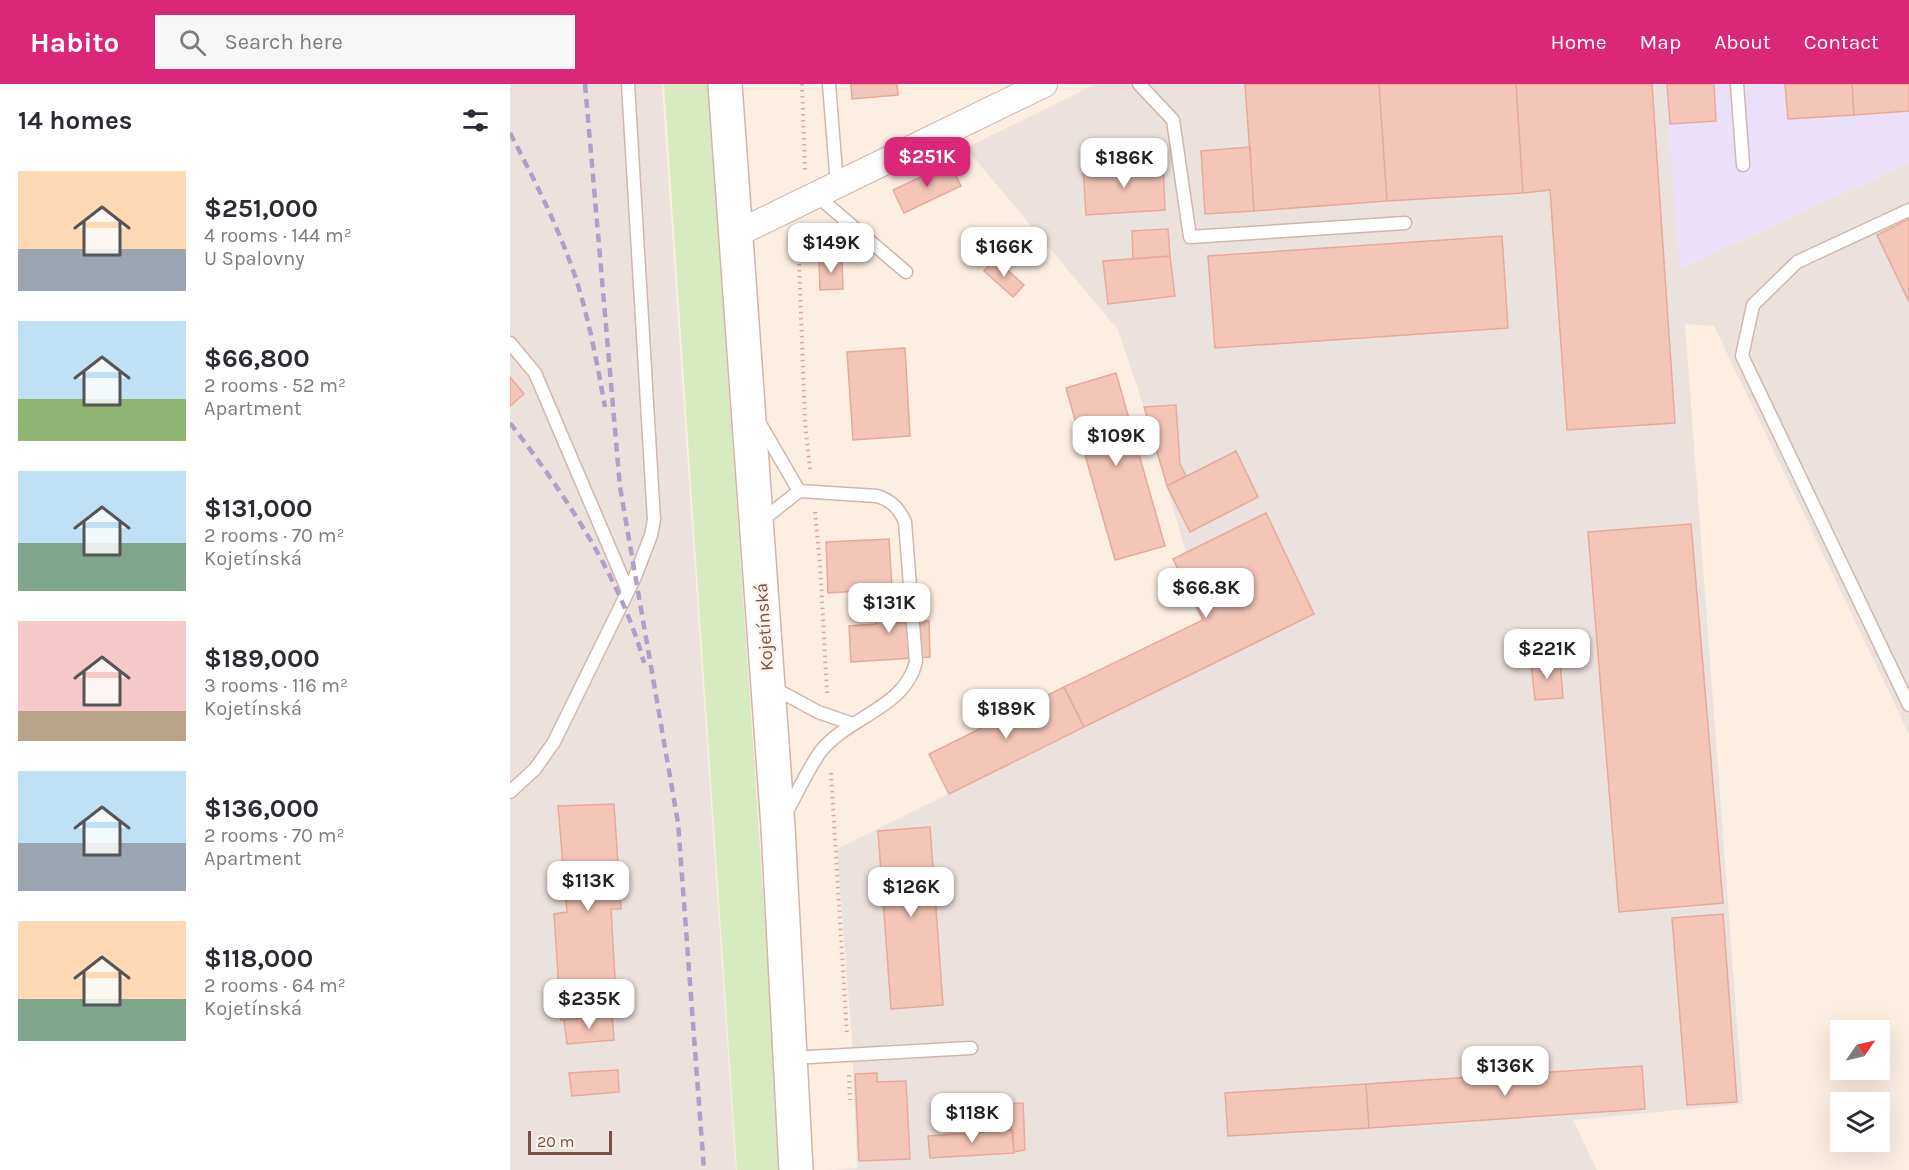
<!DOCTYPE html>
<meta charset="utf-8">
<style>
:root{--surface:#fff;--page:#f7f7f7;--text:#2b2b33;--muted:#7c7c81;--accent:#db2777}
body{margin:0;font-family:Karla,sans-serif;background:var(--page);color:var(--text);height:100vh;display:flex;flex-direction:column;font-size:22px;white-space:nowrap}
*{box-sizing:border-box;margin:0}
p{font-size:20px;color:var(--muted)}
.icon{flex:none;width:33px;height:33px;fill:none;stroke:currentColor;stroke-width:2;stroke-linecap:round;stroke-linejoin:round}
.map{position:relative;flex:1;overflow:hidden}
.sheet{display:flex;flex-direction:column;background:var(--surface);width:510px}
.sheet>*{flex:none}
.needle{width:39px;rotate:56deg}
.tools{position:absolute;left:1320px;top:936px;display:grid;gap:12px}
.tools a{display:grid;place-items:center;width:60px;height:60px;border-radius:0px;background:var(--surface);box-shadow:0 6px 24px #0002;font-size:30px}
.scale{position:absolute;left:18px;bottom:15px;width:84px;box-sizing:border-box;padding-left:6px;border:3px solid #765047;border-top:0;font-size:16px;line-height:21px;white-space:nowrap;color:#765047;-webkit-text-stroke:4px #fff3e9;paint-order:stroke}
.price{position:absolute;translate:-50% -51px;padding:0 14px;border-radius:12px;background:#fff;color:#222;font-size:20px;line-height:39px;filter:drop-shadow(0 2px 3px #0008)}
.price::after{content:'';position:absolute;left:50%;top:36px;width:18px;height:14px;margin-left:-9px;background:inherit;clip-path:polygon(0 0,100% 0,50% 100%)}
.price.current{background:var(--accent);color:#fff}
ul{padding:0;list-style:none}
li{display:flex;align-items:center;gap:18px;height:150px;padding:0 18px}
li span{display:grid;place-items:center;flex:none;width:168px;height:120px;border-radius:0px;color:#555}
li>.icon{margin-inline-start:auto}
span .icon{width:72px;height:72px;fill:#fffc;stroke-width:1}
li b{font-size:26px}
h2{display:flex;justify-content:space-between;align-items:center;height:72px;padding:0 18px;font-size:26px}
header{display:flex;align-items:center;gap:36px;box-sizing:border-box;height:84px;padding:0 30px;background:var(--accent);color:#fff}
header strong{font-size:28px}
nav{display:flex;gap:33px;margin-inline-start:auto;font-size:21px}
.search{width:420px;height:54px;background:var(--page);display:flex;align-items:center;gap:15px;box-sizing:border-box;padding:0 21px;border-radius:0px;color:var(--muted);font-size:22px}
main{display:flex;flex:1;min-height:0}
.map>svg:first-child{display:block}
</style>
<header>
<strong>Habito</strong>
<div class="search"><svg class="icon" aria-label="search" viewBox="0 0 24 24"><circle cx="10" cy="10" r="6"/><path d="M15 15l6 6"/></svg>Search here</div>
<nav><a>Home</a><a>Map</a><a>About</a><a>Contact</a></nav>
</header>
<main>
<section class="sheet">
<h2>14 homes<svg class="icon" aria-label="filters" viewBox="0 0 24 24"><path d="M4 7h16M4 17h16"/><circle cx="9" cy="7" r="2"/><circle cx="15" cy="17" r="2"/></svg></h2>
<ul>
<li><span style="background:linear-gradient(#ffd9b3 65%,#9aa5b1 0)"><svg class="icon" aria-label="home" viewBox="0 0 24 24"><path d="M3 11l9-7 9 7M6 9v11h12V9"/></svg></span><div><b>$251,000</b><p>4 rooms · 144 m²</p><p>U Spalovny</p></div></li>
<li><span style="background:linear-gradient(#bfe0f5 65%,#8fb573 0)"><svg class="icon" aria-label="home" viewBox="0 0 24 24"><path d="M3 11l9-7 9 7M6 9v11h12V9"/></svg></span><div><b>$66,800</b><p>2 rooms · 52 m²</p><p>Apartment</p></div></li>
<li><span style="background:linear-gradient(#bfe0f5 60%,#7fa58c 0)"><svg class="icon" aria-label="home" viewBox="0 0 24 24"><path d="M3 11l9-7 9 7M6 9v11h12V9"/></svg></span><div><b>$131,000</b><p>2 rooms · 70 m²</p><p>Kojetínská</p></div></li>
<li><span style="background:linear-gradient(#f6c9c9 75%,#b9a48a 0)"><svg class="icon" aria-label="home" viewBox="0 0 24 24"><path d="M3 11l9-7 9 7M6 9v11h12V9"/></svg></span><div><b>$189,000</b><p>3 rooms · 116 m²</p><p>Kojetínská</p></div></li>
<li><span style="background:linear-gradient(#bfe0f5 60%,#9aa5b1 0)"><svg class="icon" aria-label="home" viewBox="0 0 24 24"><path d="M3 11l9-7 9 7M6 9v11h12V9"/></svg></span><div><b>$136,000</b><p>2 rooms · 70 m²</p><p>Apartment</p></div></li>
<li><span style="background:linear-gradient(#ffd9b3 65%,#7fa58c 0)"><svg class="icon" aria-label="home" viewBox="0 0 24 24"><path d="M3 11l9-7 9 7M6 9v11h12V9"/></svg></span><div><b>$118,000</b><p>2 rooms · 64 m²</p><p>Kojetínská</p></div></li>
</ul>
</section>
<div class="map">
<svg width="1399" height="1086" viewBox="0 0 1399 1086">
<rect width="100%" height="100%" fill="#fdeee2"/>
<path fill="#ece2dd" d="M0,0H152L226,1086H0Z
M586,0H1155L1171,184L1399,79V650L1204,242L1175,240L1233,1020L1063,1036L1087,1086H319L347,1084L342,959L327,765L804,529L756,429L676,469L634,323L608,246L456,64Z"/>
<path fill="#ebdff9" d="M1155,0H1399V79L1170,184Z"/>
<path fill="#d8ebc0" d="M154,0H198L272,1086H227Z"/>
<path fill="#f4c6b8" stroke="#e7a998" stroke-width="1.5" d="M341,0H387L388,11L342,15Z
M735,0H869L877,117L744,127Z
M869,0H1006L1013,109L877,117Z
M1006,0H1142L1165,339L1057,346L1040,106L1013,109Z
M1157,0H1204L1206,37L1160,40Z
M1275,0H1342L1344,31L1278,35Z
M1342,0H1399V27L1344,31Z
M740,63L744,127L695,130L691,67Z
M440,79L451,102L394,129L383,106Z
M653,79L655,126L576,131L573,83Z
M1399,135V218L1367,151Z
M658,145L660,172L623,175L622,147Z
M992,152L998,244L705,264L698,172Z
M660,172L665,212L598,220L593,177Z
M332,174L333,205L310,206L309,175Z
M485,175L514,201L503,213L474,187Z
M395,264L400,352L343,356L337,268Z
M606,289L655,462L605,476L556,304Z
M0,293L14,310L0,322Z
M666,321L670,380L676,392L657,402L634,323Z
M726,367L748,413L680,448L657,402Z
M756,429L804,530L574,643L554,603L693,536L663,475Z
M1181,440L1213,819L1109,828L1078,448Z
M379,455L382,505L318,509L316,458Z
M383,501L386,539L419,537L420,573L341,578L339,542L366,540L364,502Z
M1050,577L1053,614L1025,616L1021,579Z
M554,603L574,643L439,710L419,670Z
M104,720L111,825H101L107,930L51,936L44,830L57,828L48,722Z
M420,743L433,921L381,925L368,747Z
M1213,830L1227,1018L1177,1021L1162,834Z
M102,931L104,956L57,960L54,936Z
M1132,982L1135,1025L859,1044L856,1000Z
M108,986L109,1008L62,1012L59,989Z
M367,989V998L396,997L400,1075L349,1077L345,990Z
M856,1000L859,1044L718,1052L715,1009Z
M513,1019L515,1066L504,1068L500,1036L486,1037L485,1020Z
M503,1046L504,1069L420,1074L418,1052Z"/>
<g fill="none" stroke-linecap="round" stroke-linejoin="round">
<defs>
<path id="lane" d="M319,0L327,101
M629,0L663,36L680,153L895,139
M1227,0L1233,81
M306,111L396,188
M1399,126L1287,178L1243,221L1232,272L1399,621
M0,259L25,289L118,507
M249,338L289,407
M250,438L289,407L367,412C381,416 389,424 395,438L406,578C395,624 338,633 311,667C298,684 286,712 275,731
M262,603L308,628L343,640
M0,708L25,685L44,658L125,493L141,451L144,436L118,0
M281,974L461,964"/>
<path id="street" d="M226,150L534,0"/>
<path id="secondary" d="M215,0L268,743L286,1086"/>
</defs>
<use href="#lane" stroke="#d1b6ab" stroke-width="15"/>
<use href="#street" stroke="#d1b6ab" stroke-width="28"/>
<use href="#secondary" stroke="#d4b4a8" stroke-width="36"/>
<path stroke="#d9a99b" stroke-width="4" stroke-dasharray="1.5 4.5" stroke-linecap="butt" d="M292,0L295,86
M288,150L295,338L300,385
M305,428L310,480L317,609
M321,689L337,951
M339,991L340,1016"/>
<use href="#lane" stroke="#fff" stroke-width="12"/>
<use href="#street" stroke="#fff" stroke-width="26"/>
<use href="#secondary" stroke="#fff" stroke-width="33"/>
<path stroke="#afa0c7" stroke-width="4.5" stroke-dasharray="9 6" stroke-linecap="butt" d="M75,0L110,403L168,739L194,1086
M0,49C24,95 48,142 65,192C79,234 87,280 95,323
M0,339C54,409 111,493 134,579"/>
</g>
<g text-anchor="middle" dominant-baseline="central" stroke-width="4.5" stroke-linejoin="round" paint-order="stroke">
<g font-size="18" fill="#765047" stroke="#fff3e9">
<text transform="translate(254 543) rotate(-94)">Kojetínská</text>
</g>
</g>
</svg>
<div class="tools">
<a><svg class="needle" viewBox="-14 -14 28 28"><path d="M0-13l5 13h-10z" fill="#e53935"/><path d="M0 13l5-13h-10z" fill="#7c7c81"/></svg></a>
<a><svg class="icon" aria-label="layers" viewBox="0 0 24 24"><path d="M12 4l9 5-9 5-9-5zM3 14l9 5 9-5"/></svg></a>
</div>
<div class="scale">20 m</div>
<b class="price current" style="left:417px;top:104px">$251K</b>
<b class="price" style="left:614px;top:105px">$186K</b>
<b class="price" style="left:321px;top:190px">$149K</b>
<b class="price" style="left:494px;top:194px">$166K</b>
<b class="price" style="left:606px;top:383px">$109K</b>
<b class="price" style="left:696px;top:535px">$66.8K</b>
<b class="price" style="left:379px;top:550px">$131K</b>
<b class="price" style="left:1037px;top:596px">$221K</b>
<b class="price" style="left:496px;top:656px">$189K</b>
<b class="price" style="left:78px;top:828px">$113K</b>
<b class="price" style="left:401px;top:834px">$126K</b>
<b class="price" style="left:79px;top:946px">$235K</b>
<b class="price" style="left:995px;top:1013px">$136K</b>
<b class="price" style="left:462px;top:1060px">$118K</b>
</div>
</main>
